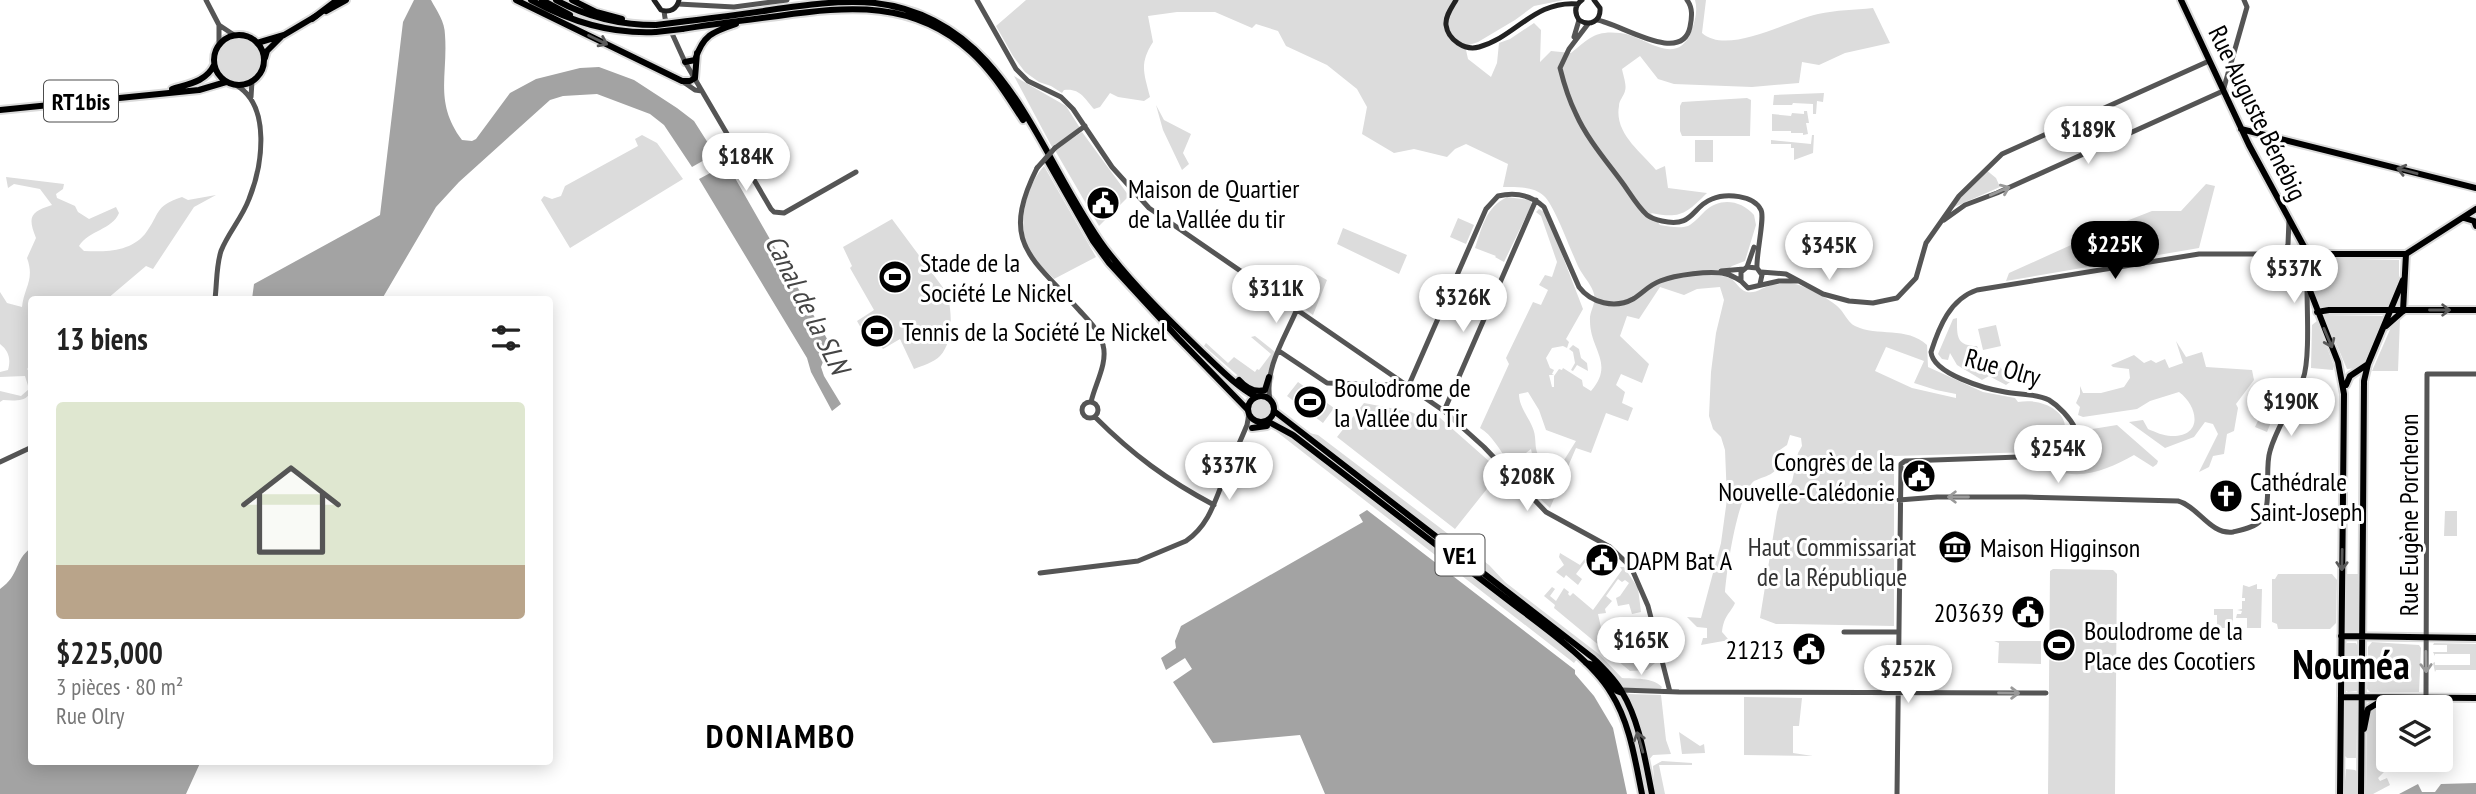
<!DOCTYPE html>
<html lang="fr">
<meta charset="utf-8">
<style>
:root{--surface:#fff;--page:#f2f2f2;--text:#222;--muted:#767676;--line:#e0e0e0;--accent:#000}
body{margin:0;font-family:"PT Sans Narrow",sans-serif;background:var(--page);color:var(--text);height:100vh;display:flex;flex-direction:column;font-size:26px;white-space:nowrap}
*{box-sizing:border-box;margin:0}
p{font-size:23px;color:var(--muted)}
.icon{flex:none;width:38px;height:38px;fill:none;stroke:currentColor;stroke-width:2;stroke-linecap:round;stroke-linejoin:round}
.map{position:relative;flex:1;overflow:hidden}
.drawer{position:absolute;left:28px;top:296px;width:525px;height:469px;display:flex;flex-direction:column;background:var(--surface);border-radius:7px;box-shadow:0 4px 18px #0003}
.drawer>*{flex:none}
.fabs{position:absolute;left:2376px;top:695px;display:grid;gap:14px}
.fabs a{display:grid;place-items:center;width:77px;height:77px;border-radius:7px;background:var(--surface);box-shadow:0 4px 18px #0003;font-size:35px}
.price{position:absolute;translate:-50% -60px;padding:0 16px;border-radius:24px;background:#fff;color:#222;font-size:23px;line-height:46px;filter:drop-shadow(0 2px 4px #0008)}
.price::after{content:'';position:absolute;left:50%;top:42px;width:21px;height:16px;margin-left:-10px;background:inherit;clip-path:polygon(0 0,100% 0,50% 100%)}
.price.current{background:var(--accent);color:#fff}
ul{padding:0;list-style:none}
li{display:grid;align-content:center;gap:14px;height:371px;padding:0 28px}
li+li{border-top:2px solid var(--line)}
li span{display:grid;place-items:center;height:217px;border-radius:7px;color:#555}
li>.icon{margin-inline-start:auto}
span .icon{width:126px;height:126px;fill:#fffc;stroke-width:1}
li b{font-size:30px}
h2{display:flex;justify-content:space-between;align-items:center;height:84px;padding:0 28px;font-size:30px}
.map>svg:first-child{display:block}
</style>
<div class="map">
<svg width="2476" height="794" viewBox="0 0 2476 794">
<rect width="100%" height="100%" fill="#fff"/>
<path fill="#dcdcdc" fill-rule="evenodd" d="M1026,0H1564L1534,6L1515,20L1478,42L1469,45L1466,50L1468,59L1491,77L1497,63L1499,43L1510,39L1534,23L1541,30L1540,62L1551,51L1571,53C1588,39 1595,30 1620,33C1644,35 1676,69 1691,32C1695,21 1698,11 1695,0H1706L1702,33C1728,56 1789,20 1818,14C1836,10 1855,10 1873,8L1890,43L1845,53L1819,65L1802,62L1799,83L1752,87L1674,84L1658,79L1640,56L1622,69C1623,75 1627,85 1625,91C1624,96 1619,100 1619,106C1614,133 1641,152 1656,170L1665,166L1668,188L1707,193C1686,214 1680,219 1651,213L1660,225C1668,226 1679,229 1688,226C1694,223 1700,216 1705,211C1720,197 1741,200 1754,215L1756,225L1745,261L1732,266L1720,276C1738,277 1735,288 1747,292C1756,294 1763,287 1772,285C1779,284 1787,283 1794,284C1805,285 1834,301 1841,310C1845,315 1849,323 1855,326C1877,337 1907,326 1927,345L1928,367L1983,392L2015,398L2018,402C2057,395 2091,434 2037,452L1894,456V626L1789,624H1776L1760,618L1777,512L1784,491L1792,482L1798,453L1802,446L1801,438L1790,435L1787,445L1777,452C1780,475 1772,473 1754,481C1737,496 1727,568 1725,592L1735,603C1730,614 1724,615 1722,632L1729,640L1701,645L1703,638H1707V628L1697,627L1687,617L1701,618L1721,543L1727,499L1725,450L1721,437L1713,429L1709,416L1711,372L1716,333L1724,300L1720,287L1697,289L1684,295L1660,287L1639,319L1627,316L1620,336L1649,364L1642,383L1621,374L1616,385L1625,392L1622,403L1633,408L1628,421L1606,413L1591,453L1576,448L1550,508C1535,495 1521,478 1508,462C1500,450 1492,435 1480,428L1509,364L1506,358L1533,302L1541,305L1548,290L1539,285L1545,275L1552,277L1557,262L1541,216L1536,212L1539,209L1546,213L1583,309L1566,339L1569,342L1567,348L1563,346L1552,348L1546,358L1550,368L1554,370L1552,374L1554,375H1549L1552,387H1554V376L1559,369L1562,370L1563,368L1582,380L1583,386L1591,391C1615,363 1590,350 1590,321C1589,310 1598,303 1593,291C1590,283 1583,276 1579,268C1571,252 1555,206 1544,196C1534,186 1516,187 1503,187L1508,164L1466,144L1455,149L1447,157L1414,149L1394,153L1362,134L1367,107L1357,89L1327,65L1286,46L1278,31L1256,24L1252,28L1215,12H1177L1148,16L1153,42C1139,64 1144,73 1150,97L1144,101L1118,97L1110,93L1100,107L1094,109C1084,98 1080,88 1064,90L1062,93L1051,86L1039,82L1025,72L1013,56L996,26ZM1886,347L1924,361L1914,383L1936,390L1956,394V398L1912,388L1875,371ZM1528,392L1539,410L1546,430L1576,441L1551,481L1533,474L1532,467L1526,461V453L1531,449L1535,468L1539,458C1535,447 1536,447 1535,437C1534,422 1519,410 1519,394Z
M218 60a21 21 0 1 1 42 0a21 21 0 1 1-42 0Z
M1014,76L1066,106L1080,128L1052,147Z
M1824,93L1823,102L1817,101L1816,114H1813V104L1793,103L1792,105H1773L1774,95Z
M1747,98L1751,100L1750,136H1682L1680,131V106L1682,102Z
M1156,105L1164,120L1191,134L1183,153L1189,164L1182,170L1163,130Z
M1804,111H1807L1809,123H1806L1808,134L1803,135V133H1791V131H1772V114L1791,116L1792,113L1804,114Z
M1082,132L1129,196L1099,226L1056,152L1057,148Z
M642,135L657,143L683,179L570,248L541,200L544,196L552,199L561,196L565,186L638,146L635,139Z
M1812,135H1814L1813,153L1794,160V148H1791V144H1771V140L1811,144Z
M1695,140H1713V162H1695Z
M1044,166L1096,257L1054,279C1047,271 1037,263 1031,254C1016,229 1024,188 1044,166Z
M1985,169L1996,178L2000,187L1952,208Z
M6,177L64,184L63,189L56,194L57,198L75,206L78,212L89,219L116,207L119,213C112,230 89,230 79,246L84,251C105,252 130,252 145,234C161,213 153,207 182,197L188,200L216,195L194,207L153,269L146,266L107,299H32L31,365L27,369L31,373C32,397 30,402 3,400L0,402V391L21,396L29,389L25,376L0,377V372L8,370C11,359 9,351 0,344V292L7,303L22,307C24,287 35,280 27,258L36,238C27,216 31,212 52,205L40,189L14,184L8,188Z
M2206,184L2215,186L2199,248L2006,281L2009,273L2111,227L2152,211H2181Z
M1507,197L1530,200L1532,204L1504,262L1495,257L1496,256L1475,248C1482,228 1485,208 1507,197Z
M1458,218L1474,225L1466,244L1450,237Z
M892,219L947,293C952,310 954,341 940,356C934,362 922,366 914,369L900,339L883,349L876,341L870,344L857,321L874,310L850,268L852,266L843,247Z
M1343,228L1407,255L1399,274L1337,244Z
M2313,258L2399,260V285L2388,308H2382L2379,305H2331L2320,307L2312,286L2311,260Z
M1309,270L1327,280L1313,315L1296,303Z
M2324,315L2385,316L2364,365L2359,368L2347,369Z
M1957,318C1957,336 1956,346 1977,346L1984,364L1994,366L1997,362L2003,371L2018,376L2006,385L1989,376L1982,380L1957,365L1950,353L1948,360L1942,359L1938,354L1953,319Z
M2400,318L2398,371H2372L2392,325Z
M2317,321L2334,366L2333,370L2311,368L2312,325Z
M1996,325L2001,346L1983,350L1978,329Z
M1255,336L1275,352L1262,388H1252L1204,346L1206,343L1228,363L1234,357L1255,372L1257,369L1259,370L1271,354L1251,337Z
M2176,341L2186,357L2202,352L2206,367L2252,370L2254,380L2236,404L2238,408L2234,431L2227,434L2224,454L2213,456L2209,467L2199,472L2218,434L2213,424L2205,422L2194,437L2165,448L2129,422L2143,420L2148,429C2155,432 2164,436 2171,436C2203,437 2199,407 2179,392L2150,401L2137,409L2083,417L2078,415L2080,407L2076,403L2080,394V386L2083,393H2101L2124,387L2130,378L2129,369L2113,367L2111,365L2134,355L2144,363L2151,360L2156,363L2165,359L2169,368L2183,363Z
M1573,345L1579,349L1581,358L1587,363L1588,371L1577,365L1573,371L1571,370L1575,363L1573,352L1569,349Z
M1298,382L1334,408L1323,423L1287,396Z
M1252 409a9 9 0 1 1 18 0a9 9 0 1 1-18 0Z
M1364,403L1411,412L1434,423L1439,417L1499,470L1498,475L1455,529L1337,437Z
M2263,410L2274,415L2267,432L2255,427Z
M2117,425L2158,461L2157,464L2153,467L2134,455C2110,468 2085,480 2057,471C2055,456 2062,457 2070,447C2074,442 2076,436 2080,431Z
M1279,430L1294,439L1554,640L1577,659L1574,663L1277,432Z
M1305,432L1318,435L1489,565L1505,582L1600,655L1622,678C1635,679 1652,677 1662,687L1660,690L1624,688L1613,674L1592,653Z
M2445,511H2457V536H2444Z
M1945,532H1950V538H1969V560L1941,559V542H1945Z
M1596,544L1599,546V551L1595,549L1576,574L1582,579L1578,585L1566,575L1564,578L1556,572L1564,565L1559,557L1560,553L1580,565Z
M1620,567H1624L1638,588L1641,612L1632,614L1629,604L1618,606L1616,598L1620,596L1629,583L1625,580L1622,582L1618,579L1606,596L1612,601L1605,609L1606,613L1598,614L1604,641L1612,640L1611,635H1623L1625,637L1622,639L1636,659L1641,655L1634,644L1638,637L1630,633L1635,632L1634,626L1644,624L1655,663L1647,670L1630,671L1554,608L1555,605L1544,596L1552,587L1555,589L1550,596L1556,601L1564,588L1569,592L1568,594L1570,596L1573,593L1593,610L1622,570Z
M2053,569L2113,570L2117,574L2115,794H2048L2050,571Z
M2278,574H2332L2337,580L2336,623L2330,629H2278L2277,624L2272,622V579H2275Z
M2346,574H2359L2358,632H2345Z
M2257,584V589H2262L2261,628H2247V618H2236L2237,614H2241L2242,611L2237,610L2242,609V601H2245V598H2242L2243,585L2249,587Z
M2214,609H2233V628H2217V615H2214Z
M1994,641H2041V664L1998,663L1999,643Z
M2372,642L2419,645L2421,648L2419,692H2370L2367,689L2368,647Z
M2347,643H2356L2357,645L2358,691L2348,692L2345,690V645Z
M2434,643L2476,644V670H2436L2435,672L2433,663L2435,662V665H2470V654H2435V656L2433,652H2447V645H2433Z
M1628,694L1661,695L1666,740L1671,754L1653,755L1648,761L1640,725Z
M1616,695L1621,696L1632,720L1649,794H1645L1629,725Z
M1744,697L1802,698L1799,726H1793V753L1813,756L1744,755Z
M2345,700H2357L2358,702L2356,758H2347L2344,755Z
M2416,703L2413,705L2389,707V722L2378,739L2384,753V772L2378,778L2380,781L2387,778L2390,785L2373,794H2366L2367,719C2378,699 2396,703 2416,703Z
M1679,732L1700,746L1704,744L1705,753L1682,754Z
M1662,761L1692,763V765H1659L1665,794H1655L1653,766Z
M2346,769L2355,770L2357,772V794H2344Z"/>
<path fill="#a3a3a3" d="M414,0H431C437,11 445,22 445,35C448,76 434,102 462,140L472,141L476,139L510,93L536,79L580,68L599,67L634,80L677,108L694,121L715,154L692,167L664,125L650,114L597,94L563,96L550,100L459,182L436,207L382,299H252L254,284L380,215L403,22Z
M727,164L830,344L821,367L824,376L841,404L832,411L811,372L807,358L699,179Z
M1367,510L1575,670V674L1594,696L1613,728L1627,794H1325L1300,735L1213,743L1173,682L1192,669L1185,658L1166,670L1161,658L1176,648L1175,641L1181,626L1363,522L1359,515Z
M31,548L32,761H201L186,794H0V589C20,575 14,560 31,548Z
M2476,783V794H2399L2418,784L2422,792H2435L2441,784Z"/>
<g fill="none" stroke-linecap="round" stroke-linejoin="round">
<path stroke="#a3a3a3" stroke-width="5" d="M704,153L717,175"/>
<defs>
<path id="primary" d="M2181,0L2249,145L2308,254L2307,283L2338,362L2344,394L2340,794
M326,11L346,0
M214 60a25 25 0 1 1 50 0a25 25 0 1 1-50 0Z
M257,43L284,35L316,16
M265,58L267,51L281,37
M172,89C188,84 206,82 214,65
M0,110L199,90L226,82
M2241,129L2476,188
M2464,218L2474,221L2476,226
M2308,254H2406
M2403,311L2406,254L2476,209
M2317,312L2329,310H2476
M2386,326L2403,311
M2346,385L2350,376L2368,364
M1248 409a13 13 0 1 1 26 0a13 13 0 1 1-26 0Z
M1274,411L1593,658C1603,668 1615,679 1622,692C1640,722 1645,760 1652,794
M1267,421L1293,435C1365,490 1437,545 1508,600C1539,624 1592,660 1611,693C1630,723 1635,760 1642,794
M1252,428L1267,426
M2341,636L2476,638
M1586,663L1593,665L1617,691L1622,693
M2341,697L2476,698
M2364,729L2368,709L2386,698
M2361,794L2364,381L2368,364L2403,280"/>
<path id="trunk" d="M516,0L682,81H690L695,78L697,53
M531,0C572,22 610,34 656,32
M542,0L570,15
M556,0C587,17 620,25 656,25
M572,0L596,12L622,19
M312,19L337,0
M680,22C710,18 740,15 770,10C804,5 840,0 875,3C1007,18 1038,157 1105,248C1134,286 1169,320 1203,353C1220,369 1236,386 1256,397
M682,29C714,24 746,20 778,16C849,6 914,0 971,52C993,72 1007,96 1023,120
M685,62L695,60C703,35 712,32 736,24
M1047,160L1093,241L1109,263L1178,338L1248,410
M1239,380C1246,388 1254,393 1265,390L1269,377"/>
</defs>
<use href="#primary" stroke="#dbdbdb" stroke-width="10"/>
<use href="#trunk" stroke="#dbdbdb" stroke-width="10"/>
<path stroke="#555" stroke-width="5" d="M206,0L219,25V44
M977,0L1016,69L1028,81L1061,97L1073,109L1112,167L1149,208L1444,411L1484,447L1546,512L1610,547L1631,567L1648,606L1670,692
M678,4L734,7L787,0
M664,11L665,18L685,62L771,209L774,212L784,213L856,172
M1597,20C1619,23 1682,66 1690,27C1692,17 1693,8 1687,0
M1588,24L1569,49L1560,68C1564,84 1569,100 1576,114C1587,139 1608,163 1624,185C1631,195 1638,207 1647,215C1651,218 1657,220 1662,221C1694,228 1691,207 1712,199C1726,193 1754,195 1761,210C1765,217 1756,255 1757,268
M219,25L234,35
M1574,37L1579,20
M682,81L695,90L702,91
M251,97L252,81
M1055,148L1085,126
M1037,168C999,244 1032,257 1079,310C1088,320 1100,331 1103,345C1108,363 1095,384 1091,402
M1944,220L1965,205L1997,193L2223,91L2247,7L2244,0
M2285,253L2288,244L2289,220
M1747,267L1754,247
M1721,271L1744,269
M1761,272L1786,274L1823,294L1849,301L1873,303L1897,298L1916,278L1926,243L1959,196L2002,154L2209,61
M1760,284L1762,275L1757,268L1747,267L1741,272V281L1748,288L1779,281H1798
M215,299C217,283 216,267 221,251C228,233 242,218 249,199C262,167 272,106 236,85
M1279,351L1327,383L1389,385L1396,380
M1408,387L1486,209L1498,196C1515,192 1531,195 1544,207L1579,287C1591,303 1615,309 1633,299C1643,293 1649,285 1660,281C1675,275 1711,270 1726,274C1731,275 1736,278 1741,281
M1270,400C1264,368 1285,338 1297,309
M1082 410a8 8 0 1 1 16 0a8 8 0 1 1-16 0Z
M1444,411L1536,200
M1095,417C1133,455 1167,480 1214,505
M0,462L32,447
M1899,500L1937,497H2025L2178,501C2198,506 2210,535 2233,532C2241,530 2256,527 2261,520C2273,504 2264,470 2270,451C2277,426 2294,403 2303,379C2310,360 2307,310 2307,288
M1040,573L1138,561L1186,541C1209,525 1215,501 1225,476C1232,459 1240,442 1247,425L1249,414
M1844,632H1899
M1621,690L1679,692L2046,693
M2426,698L2427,374H2476
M1897,794L1901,464L1905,461L2047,456L2066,443L2075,428C2070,418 2059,406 2049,400C2036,393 2019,395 2005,392C1986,389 1933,374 1931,352C1939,327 1950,299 1977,290L2199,254H2308"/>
<path stroke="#222" stroke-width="5" d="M654,0L661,10C670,13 677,9 679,0
M1456,0C1452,7 1445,16 1446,25C1448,40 1465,51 1479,47C1516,37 1534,0 1578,4
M1582,0C1575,5 1574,12 1579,20C1590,27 1601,21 1600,8L1594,0"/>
<use href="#primary" stroke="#000" stroke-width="6"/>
<use href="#trunk" stroke="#000" stroke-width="6"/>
<defs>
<path id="trunk-bridge" d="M656,25L680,22
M656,32L682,29"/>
</defs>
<use href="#trunk-bridge" stroke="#dbdbdb" stroke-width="10" stroke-linecap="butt"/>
<path stroke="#555" stroke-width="5" d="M1037,168L1055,148"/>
<use href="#trunk-bridge" stroke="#000" stroke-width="6"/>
</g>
<defs><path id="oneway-shaft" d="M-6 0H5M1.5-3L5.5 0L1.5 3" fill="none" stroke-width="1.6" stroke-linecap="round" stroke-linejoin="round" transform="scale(1.75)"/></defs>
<g stroke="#595959">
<use href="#oneway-shaft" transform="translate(598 40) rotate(26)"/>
<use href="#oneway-shaft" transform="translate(2407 171) rotate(-165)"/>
<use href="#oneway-shaft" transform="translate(2440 310)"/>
<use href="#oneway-shaft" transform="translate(2328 338) rotate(67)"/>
<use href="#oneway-shaft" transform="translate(2342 560) rotate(91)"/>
<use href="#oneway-shaft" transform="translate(1640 742) rotate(-106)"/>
</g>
<g stroke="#999">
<use href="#oneway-shaft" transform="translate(2000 191) rotate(-23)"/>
<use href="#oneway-shaft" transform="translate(1958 497) rotate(-180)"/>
<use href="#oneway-shaft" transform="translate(2426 662) rotate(89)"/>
<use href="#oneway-shaft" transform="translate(2009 693) rotate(1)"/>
</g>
<defs>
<symbol id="civic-disc" viewBox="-11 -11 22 22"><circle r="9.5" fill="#000" stroke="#fff"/><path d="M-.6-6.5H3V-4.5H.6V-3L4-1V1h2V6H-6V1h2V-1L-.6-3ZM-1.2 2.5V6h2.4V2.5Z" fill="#fff"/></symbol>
<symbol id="stadium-disc" viewBox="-11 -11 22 22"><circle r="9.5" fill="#000" stroke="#fff"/><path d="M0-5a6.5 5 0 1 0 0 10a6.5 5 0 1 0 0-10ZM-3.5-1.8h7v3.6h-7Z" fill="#fff"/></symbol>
<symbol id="church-disc" viewBox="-11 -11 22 22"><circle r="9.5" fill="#000" stroke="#fff"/><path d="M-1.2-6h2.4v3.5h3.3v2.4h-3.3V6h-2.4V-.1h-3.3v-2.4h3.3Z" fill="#fff"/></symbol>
<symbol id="museum-disc" viewBox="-11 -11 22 22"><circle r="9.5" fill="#000" stroke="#fff"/><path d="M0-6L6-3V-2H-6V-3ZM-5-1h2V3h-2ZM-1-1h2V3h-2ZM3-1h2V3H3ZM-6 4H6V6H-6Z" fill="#fff"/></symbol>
</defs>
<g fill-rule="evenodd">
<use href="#civic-disc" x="1084" y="184" width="38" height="38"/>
<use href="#stadium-disc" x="876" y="258" width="38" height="38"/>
<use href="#stadium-disc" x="858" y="312" width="38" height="38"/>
<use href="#stadium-disc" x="1291" y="383" width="38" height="38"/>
<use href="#civic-disc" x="1900" y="457" width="38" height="38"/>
<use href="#church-disc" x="2207" y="477" width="38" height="38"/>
<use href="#museum-disc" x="1936" y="528" width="38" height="38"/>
<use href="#civic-disc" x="1583" y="541" width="38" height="38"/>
<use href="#civic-disc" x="2009" y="593" width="38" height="38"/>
<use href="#stadium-disc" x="2040" y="626" width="38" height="38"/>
<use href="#civic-disc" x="1790" y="630" width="38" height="38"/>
</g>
<g text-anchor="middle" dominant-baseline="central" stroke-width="6" stroke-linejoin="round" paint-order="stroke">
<g fill="#fff" stroke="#4c4c4c" stroke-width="2">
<rect x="44" y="80.5" width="74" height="41" rx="5"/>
<rect x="1435.5" y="534.5" width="49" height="41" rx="5"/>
</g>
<g font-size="24" font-weight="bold" fill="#000">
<text x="81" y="101">RT1bis</text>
<text x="1460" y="555">VE1</text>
</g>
<g font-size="26" fill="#000" stroke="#fff">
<text transform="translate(2258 113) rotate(64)">Rue Auguste Bénébig</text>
<text transform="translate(2003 367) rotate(16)">Rue Olry</text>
<text transform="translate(2408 515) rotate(-90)">Rue Eugène Porcheron</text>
</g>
<g font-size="26" fill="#000" stroke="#fff" text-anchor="start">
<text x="1128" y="188">Maison de Quartier<tspan x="1128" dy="30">de la Vallée du tir</tspan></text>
<text x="920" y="262">Stade de la<tspan x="920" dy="30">Société Le Nickel</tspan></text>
<text x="902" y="331">Tennis de la Société Le Nickel</text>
<text x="1334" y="387">Boulodrome de<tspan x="1334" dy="30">la Vallée du Tir</tspan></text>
<text x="1895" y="461" text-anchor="end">Congrès de la<tspan x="1895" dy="30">Nouvelle-Calédonie</tspan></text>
<text x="2250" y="481">Cathédrale<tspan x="2250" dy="30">Saint-Joseph</tspan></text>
<text x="1980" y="547">Maison Higginson</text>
<text x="1626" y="560">DAPM Bat A</text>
<text x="2004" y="612" text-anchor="end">203639</text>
<text x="2084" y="630">Boulodrome de la<tspan x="2084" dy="30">Place des Cocotiers</tspan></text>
<text x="1784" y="649" text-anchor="end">21213</text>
</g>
<g font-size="26" fill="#333" stroke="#fff">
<text x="1832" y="546">Haut Commissariat<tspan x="1832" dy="30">de la République</tspan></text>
</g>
<g font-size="28" font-style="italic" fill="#444" stroke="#fff">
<text transform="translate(808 304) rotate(63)">Canal de la SLN</text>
</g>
<g font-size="33" font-weight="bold" letter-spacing="2" fill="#000" stroke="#fff">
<text x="781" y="735">DONIAMBO</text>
</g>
<g font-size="40" font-weight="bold" fill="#000" stroke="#fff">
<text x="2351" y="664">Nouméa</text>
</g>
</g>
</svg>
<div class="fabs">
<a><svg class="icon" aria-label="layers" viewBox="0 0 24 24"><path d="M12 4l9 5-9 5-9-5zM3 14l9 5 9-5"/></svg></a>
</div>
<b class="price" style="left:2088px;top:166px">$189K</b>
<b class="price" style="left:746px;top:193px">$184K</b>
<b class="price current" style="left:2115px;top:281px">$225K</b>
<b class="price" style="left:1829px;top:282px">$345K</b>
<b class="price" style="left:2294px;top:305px">$537K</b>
<b class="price" style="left:1276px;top:325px">$311K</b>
<b class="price" style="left:1463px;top:334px">$326K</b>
<b class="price" style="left:2291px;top:438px">$190K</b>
<b class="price" style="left:2058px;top:485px">$254K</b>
<b class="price" style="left:1229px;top:502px">$337K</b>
<b class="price" style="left:1527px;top:513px">$208K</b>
<b class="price" style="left:1641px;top:677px">$165K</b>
<b class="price" style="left:1908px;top:705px">$252K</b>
<section class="drawer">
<h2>13 biens<svg class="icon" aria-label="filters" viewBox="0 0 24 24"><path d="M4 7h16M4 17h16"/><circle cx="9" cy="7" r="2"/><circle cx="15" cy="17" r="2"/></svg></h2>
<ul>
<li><span style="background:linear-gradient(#dfe7d0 75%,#b9a48a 0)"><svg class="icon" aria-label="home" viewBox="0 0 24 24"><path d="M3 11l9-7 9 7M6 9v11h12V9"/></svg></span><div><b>$225,000</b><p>3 pièces · 80 m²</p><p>Rue Olry</p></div></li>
</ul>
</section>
</div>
